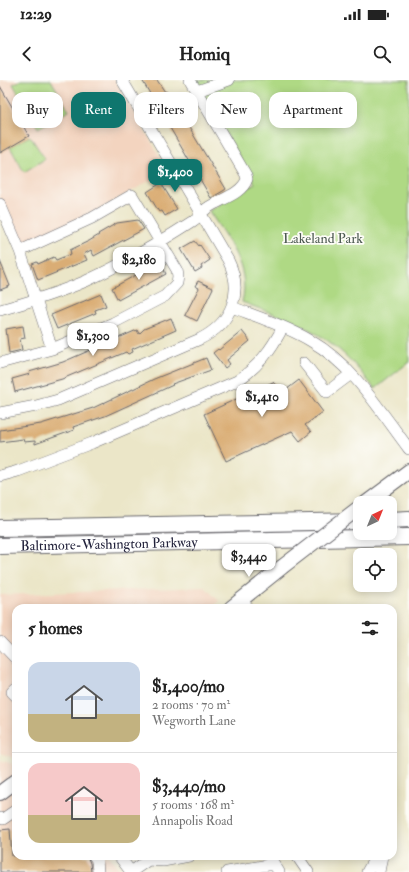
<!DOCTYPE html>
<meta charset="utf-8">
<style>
:root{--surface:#fff;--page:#f6f6f6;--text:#222;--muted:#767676;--line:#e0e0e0;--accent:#0f766e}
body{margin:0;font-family:"IM FELL Double Pica",serif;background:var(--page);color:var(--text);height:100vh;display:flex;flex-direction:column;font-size:15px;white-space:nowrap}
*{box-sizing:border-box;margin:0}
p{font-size:13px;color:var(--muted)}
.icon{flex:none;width:22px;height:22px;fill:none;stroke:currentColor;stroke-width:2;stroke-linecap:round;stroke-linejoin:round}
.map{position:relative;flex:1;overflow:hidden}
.details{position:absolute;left:12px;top:524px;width:385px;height:256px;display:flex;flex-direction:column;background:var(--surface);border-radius:12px;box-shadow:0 2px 10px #0003}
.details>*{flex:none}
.guide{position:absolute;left:12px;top:12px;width:385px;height:36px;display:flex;gap:8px}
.needle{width:26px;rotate:43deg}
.tools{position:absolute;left:353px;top:416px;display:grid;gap:8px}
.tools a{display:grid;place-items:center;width:44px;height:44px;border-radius:8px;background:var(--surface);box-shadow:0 2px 10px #0003;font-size:20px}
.price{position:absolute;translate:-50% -34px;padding:0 9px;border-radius:8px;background:#fff;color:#222;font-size:13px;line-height:26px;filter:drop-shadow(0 1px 2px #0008)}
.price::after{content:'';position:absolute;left:50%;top:24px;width:12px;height:9px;margin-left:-6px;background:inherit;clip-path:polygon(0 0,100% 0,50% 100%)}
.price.on{background:var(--accent);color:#fff}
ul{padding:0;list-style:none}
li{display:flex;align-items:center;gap:12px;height:100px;padding:0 16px}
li+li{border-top:1px solid var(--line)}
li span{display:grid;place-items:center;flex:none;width:112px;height:80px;border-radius:12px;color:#555}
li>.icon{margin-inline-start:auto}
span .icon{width:48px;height:48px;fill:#fffc;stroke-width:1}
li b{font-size:17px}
h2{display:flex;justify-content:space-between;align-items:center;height:48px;padding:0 16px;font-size:17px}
.pill{padding:0 14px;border-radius:12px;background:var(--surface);box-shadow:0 2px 10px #0003;font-size:14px;line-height:36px}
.pill.on{background:var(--accent);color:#fff}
.status{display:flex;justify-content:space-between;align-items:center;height:28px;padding:0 20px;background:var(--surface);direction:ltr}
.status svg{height:11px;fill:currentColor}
header{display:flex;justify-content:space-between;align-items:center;height:52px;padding:0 16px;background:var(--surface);font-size:18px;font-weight:800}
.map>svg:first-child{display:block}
</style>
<div class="status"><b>12:29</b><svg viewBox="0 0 49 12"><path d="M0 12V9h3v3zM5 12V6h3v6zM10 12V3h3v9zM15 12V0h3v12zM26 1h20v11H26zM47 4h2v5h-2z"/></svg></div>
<header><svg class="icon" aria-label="back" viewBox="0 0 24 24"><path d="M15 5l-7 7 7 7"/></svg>Homiq<svg class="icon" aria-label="search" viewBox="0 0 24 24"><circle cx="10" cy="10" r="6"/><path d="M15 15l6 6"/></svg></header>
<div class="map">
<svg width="409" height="792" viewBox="0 0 409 792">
<rect width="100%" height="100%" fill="#fdfcf7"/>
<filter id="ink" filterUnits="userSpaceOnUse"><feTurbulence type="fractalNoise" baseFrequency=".025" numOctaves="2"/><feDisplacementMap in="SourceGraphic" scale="8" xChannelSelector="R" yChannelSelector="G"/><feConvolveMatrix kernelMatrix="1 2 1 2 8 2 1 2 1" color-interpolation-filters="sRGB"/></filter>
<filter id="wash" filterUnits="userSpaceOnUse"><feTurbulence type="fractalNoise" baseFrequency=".012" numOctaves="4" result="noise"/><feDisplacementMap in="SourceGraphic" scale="16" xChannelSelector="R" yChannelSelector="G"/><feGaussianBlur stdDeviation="0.9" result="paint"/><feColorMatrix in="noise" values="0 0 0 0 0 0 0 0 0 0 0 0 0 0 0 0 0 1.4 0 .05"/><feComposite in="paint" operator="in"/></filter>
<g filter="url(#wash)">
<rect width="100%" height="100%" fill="#ebe6c8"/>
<path fill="#f3d4bf" d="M0,0H115L168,90L91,135L24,166L19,163L0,118Z
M205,507L219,521L211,528H16V679L0,673V515Z
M0,680L16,685V776H109L121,792H0Z"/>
<path fill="#afd984" stroke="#687e60" d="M21,0H51L69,31L38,48L13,4Z
M195,0H409V282L375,309C365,297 355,284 344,274C316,247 278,236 242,222C251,188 227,159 209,131L255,104Z
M30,56L45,79L24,92L10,67Z"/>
<g id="blocks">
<path fill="#daad74" d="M142,0H157L165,12L166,11L170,16L226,109L223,111L211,118Z
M0,6L29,56L0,73Z
M161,103L177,129L165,136L162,131L159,132L147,112Z
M138,140L144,149L94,176L91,170L84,174L87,180L38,200L32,184L37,182L38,184L54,177L56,180L71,174L70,170L89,161L99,155L98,154L117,143Z
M195,161L199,166L200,165L210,180L201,186L202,188L195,192L181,169Z
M0,181L10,206L0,210Z
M160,182L166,194L118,220L112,208Z
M198,201L213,208L197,241L185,235L199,208L195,206Z
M101,214L106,226L95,230L96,233L57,249L51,235Z
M171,238L176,250L132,269L133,272L128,274L126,272L62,299L15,312L12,299L30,294L29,292L63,282L137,250L139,254L144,249Z
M23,246L25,258L20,259L22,270L9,273L6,249Z
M242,251L250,261L227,280L230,284L225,288L213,273L218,269L219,270Z
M206,278L211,290L172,304L173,305L105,336L73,347L74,350L35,364V361L24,362L23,359L0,362V350L41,344L93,328L154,299Z
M299,300L323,332L305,345L311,352L300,361L292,351L226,381L204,334L273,302L282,313Z
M10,749L12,776H87L90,783L91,792H0V750Z"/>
</g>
</g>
<g filter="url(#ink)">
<use href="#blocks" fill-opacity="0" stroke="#68676c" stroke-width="1"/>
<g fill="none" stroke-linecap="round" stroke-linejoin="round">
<defs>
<path id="minor" d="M197,11L229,0
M0,124L20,171L52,269
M232,227C258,237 286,246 311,261C353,285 380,331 409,369
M0,230C29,222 58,213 86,201C123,184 159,163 193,141C199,137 202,131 209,127C221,119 242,114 247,99L246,95L190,0
M0,283L52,269L113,243L165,216L177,203L178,196L177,190L132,115L92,138L20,171
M304,283L327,312L351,294
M0,333L36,326L58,320L200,259C232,243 244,212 228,180L122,0
M0,396L18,391L92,363L237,301C259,286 271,270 283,247
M242,520L248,528
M0,562L16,579
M16,608L12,612L16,616
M0,738L3,739L16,730
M94,776L97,780L98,792
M119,776L131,792
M145,776L148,780L163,781L189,776
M269,776L279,792
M297,776L308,792
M131,792L154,776
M227,792L274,784
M367,792L376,776
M379,792L382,776"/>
<path id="major" d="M366,423L409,391
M231,528L282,487
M0,713L16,701"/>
<g id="highway">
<path d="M390,440L409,439"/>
<path d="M0,448L360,441"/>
<path id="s1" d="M0,466L409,457"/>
</g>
</defs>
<use href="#minor" stroke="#68676c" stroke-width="12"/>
<use href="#major" stroke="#68676c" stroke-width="16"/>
<use href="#highway" stroke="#68676c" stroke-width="18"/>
<use href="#minor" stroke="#fff" stroke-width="11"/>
<use href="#major" stroke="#fff" stroke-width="14"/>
<use href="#highway" stroke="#fff" stroke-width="16"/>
<defs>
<path id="major-bridge" d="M282,487L360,427"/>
</defs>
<use href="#major-bridge" stroke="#68676c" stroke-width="16" stroke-linecap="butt"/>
<use href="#major-bridge" stroke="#fff" stroke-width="14"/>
</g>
</g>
<g text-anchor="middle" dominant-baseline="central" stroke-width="3.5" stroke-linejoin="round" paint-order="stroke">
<g font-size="14" fill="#4c5951" stroke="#fdfcf7">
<text x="323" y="158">Lakeland Park</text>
</g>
<g font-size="14" fill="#22223b" stroke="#fdfcf7">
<text stroke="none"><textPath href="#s1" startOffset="109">Baltimore-Washington Parkway</textPath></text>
</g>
</g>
</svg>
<div class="tools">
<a><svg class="needle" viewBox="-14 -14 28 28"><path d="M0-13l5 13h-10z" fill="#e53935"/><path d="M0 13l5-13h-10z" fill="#767676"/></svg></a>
<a><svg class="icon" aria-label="locate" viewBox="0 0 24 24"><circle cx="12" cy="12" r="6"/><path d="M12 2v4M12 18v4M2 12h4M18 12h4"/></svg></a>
</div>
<b class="price on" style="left:175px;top:113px">$1,400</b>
<b class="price" style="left:139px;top:201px">$2,180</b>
<b class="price" style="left:93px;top:277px">$1,300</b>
<b class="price" style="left:262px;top:338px">$1,410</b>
<b class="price" style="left:249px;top:498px">$3,440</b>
<div class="guide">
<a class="pill">Buy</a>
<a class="pill on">Rent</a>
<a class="pill">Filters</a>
<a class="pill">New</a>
<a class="pill">Apartment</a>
</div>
<section class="details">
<h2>5 homes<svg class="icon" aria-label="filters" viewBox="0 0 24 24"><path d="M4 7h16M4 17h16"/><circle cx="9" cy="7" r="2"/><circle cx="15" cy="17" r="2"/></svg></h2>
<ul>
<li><span style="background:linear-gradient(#c9d6e8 65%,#c2b280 0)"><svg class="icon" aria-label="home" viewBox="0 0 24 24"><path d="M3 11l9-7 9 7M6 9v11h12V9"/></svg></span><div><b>$1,400/mo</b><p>2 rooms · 70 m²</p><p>Wegworth Lane</p></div></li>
<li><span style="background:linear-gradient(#f6c9c9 65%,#c2b280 0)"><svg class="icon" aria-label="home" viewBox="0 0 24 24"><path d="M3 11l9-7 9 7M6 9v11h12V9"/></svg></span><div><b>$3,440/mo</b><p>5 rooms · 168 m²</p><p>Annapolis Road</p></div></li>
</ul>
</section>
</div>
